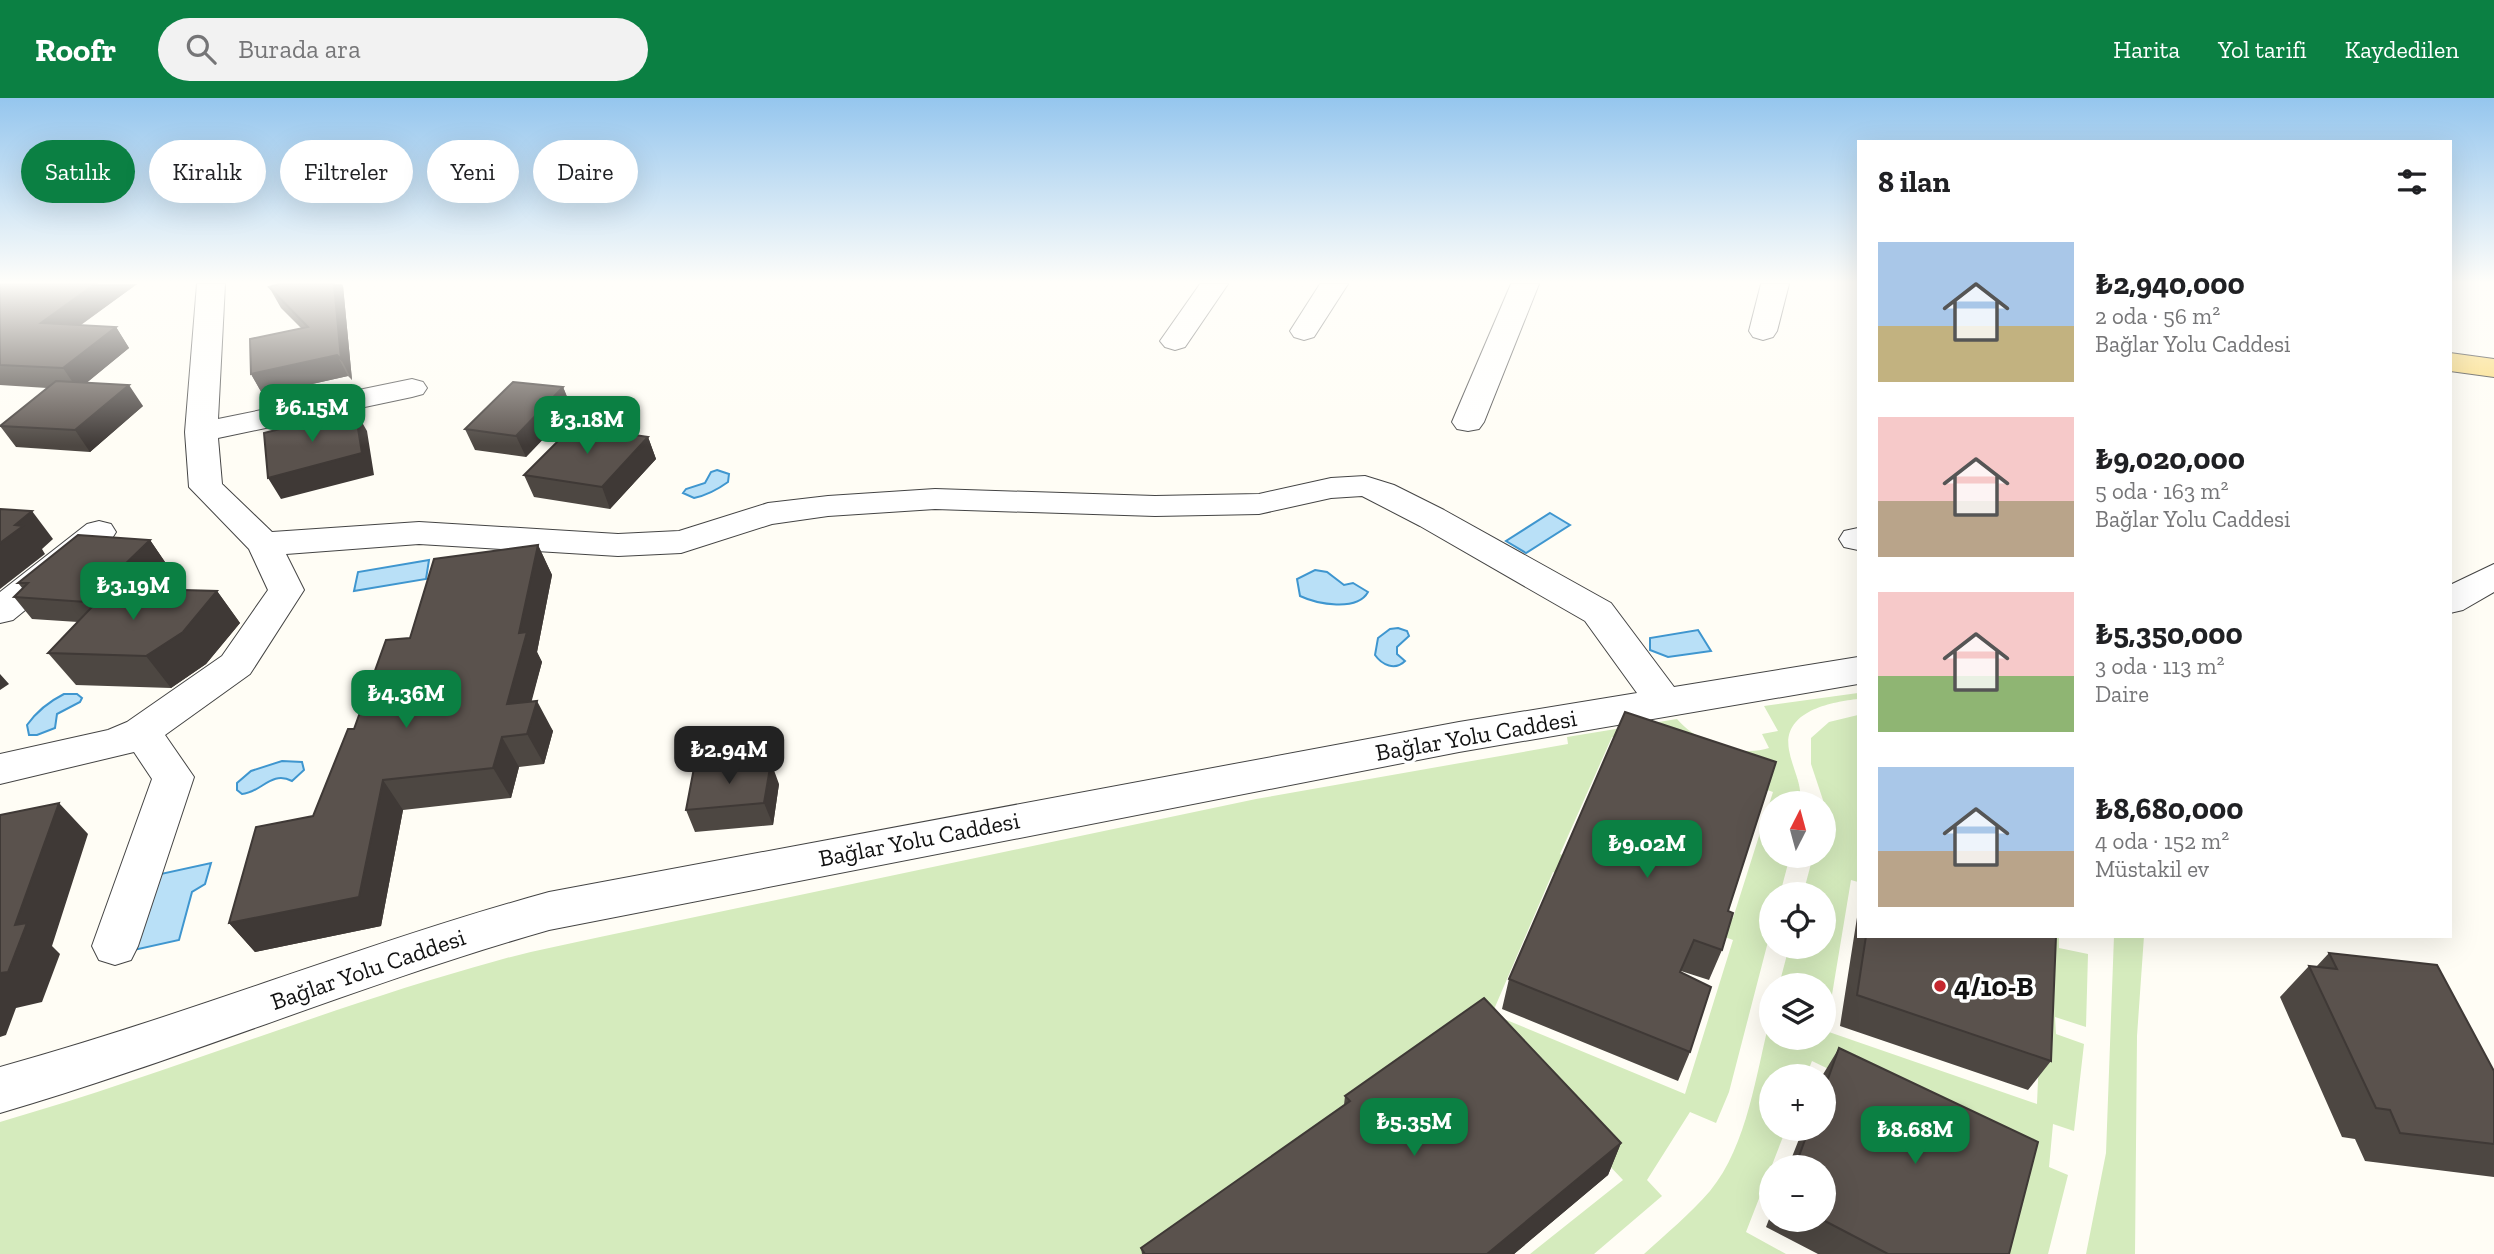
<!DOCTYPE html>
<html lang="tr">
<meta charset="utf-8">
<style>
:root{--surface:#fff;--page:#f2f2f2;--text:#202124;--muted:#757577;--accent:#0b8043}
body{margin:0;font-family:"Zilla Slab",serif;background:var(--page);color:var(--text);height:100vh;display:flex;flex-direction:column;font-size:26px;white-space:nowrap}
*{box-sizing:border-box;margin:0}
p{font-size:23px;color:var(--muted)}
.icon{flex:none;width:38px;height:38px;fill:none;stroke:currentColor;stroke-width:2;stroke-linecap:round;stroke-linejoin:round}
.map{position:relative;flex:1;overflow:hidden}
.drawer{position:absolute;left:1857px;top:42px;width:595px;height:798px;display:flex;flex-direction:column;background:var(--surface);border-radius:0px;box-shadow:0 7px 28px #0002}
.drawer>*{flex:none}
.top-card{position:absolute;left:21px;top:42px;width:665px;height:63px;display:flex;gap:14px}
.needle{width:46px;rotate:6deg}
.controls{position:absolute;left:1759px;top:693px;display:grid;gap:14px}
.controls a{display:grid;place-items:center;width:77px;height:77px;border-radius:50%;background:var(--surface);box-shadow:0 7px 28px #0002;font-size:35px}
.price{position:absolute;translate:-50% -60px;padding:0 16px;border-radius:14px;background:var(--accent);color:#fff;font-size:23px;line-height:46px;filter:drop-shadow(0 2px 4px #0008)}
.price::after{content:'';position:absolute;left:50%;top:42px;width:21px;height:16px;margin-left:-10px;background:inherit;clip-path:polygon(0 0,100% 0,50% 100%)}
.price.selected{background:#222;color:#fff}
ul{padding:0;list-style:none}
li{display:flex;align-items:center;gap:21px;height:175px;padding:0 21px}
li span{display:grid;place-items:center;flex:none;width:196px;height:140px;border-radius:0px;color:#555}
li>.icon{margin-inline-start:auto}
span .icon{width:84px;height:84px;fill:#fffc;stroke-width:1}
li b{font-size:30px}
h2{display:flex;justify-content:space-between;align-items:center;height:84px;padding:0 21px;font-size:30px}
.chip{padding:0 24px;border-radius:32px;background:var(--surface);box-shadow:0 7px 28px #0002;font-size:24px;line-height:63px}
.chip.selected{background:var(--accent);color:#fff}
header{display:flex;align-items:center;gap:42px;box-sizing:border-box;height:98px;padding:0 35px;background:var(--accent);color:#fff}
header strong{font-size:33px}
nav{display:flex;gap:38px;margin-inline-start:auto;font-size:24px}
.search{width:490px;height:63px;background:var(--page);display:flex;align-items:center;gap:18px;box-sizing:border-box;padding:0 24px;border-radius:38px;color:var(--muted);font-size:26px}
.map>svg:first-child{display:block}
</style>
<header>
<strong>Roofr</strong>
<div class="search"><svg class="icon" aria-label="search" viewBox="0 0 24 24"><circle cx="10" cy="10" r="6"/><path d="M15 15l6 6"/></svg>Burada ara</div>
<nav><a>Harita</a><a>Yol tarifi</a><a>Kaydedilen</a></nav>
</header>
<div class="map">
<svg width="2494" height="1156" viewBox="0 0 2494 1156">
<rect width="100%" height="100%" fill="#fffdf5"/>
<path fill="#d5ebbd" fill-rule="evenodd" d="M1858,595V601C1831,604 1782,613 1789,652C1792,670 1803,687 1800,705H1771V758H1790L1780,796H1771V832L1729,994L1716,1025L1690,1014L1647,1082L1662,1098L1594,1156H1530L1623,1082L1477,928L1163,1156H0V1024C167,976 328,909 496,863C530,853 565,847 600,839L1256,701L1568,646L1567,639L1677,621C1696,644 1740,660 1769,650L1762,636L1778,633L1764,608ZM1612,639L1773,694L1733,820L1560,756ZM1553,774L1733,842L1685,996L1492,916Z
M1858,617V784L1851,782L1826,933L2037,1006L2044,842L2032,838H2059V850L2088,856L2086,929L2055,919L2056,936L2084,946L2074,1033L2053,1026L2049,1069L2068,1077L2048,1156H2005L2027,1067L1812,963L1806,978H1771V1031H1786L1746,1134L1786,1156H1644C1666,1136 1690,1116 1710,1093C1748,1047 1756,974 1771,917V940H1824V887H1779L1789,849H1824V796H1803L1813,758H1824V705L1811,666V640L1829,624Z
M2114,838H2144L2137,938L2135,1156H2086L2106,1055Z"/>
<path fill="#b9e0f7" stroke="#3f96cf" stroke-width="2" d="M717,372L729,376L728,384C717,392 708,397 694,400L683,395L686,391L705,385L711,374Z
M1550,415L1570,427L1526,455L1506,443Z
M429,462L426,481L354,493L358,474Z
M1315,472L1327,474L1344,487L1353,485L1368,494C1357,514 1317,506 1300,498L1297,481Z
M1398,530L1407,533L1409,538L1397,549V556L1405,563C1395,573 1382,567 1375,557L1378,540L1390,531Z
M1698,532L1711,553L1668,559L1650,552V540Z
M64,596H77L82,600L80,604L57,616L55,630L37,637H29L27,627C37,613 48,604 64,596Z
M282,663L302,664L304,672L292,683C271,672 261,695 242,696L237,692V685L251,673Z
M211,765L205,786L192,794L179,842L134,852L156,777Z"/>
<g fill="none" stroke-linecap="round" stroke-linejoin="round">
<defs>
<path id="minor" d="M197,186H225L218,321L412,281L423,284L427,290L423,296L412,299L218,340L222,386L272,434L419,424L618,436L679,433L768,405L828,398L935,391L1155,398L1259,396L1331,380L1365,378L1394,387L1444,412L1611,505L1674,589L1858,559V586L1459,654L549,832C363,885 185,961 0,1015V969C185,918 364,845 549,794L1459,624L1637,595L1585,523L1420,428L1362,398L1331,400L1259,416L1155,418L935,411L828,418L772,426L681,455L618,458L419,446L286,456L304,492L250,576L165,637L194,679L138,848L131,862L115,867L99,862L92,848L152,681L134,654L0,686V656L108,632L127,624L222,558L268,492L249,451L189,389L185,334Z
M1200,186H1228L1185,249L1175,252L1165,249L1160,243Z
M1320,186H1348L1314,239L1304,242L1294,239L1290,233Z
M1511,186H1539L1484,324L1479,331L1468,333L1457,331L1452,324Z
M1761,186H1789L1777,233L1773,239L1763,242L1753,239L1749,233Z
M99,423L111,426L116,434L111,442L13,522L0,525V494L87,426Z
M1858,430V452L1844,449L1839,441L1844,433Z
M2494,466V494L2463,512L2450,515V487Z"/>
<path id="major" d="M2450,255L2494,261V279L2450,273Z"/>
</defs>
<use href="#minor" stroke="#444" stroke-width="2"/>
<use href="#major" stroke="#222" stroke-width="2"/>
<use href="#minor" fill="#fff" fill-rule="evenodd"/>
<use href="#major" fill="#f9d66b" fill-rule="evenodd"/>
</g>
<path fill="#4d4742" d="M0,186H137L81,227L116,229L129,250L87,284L143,308L90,354L16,349L0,328L47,290L0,287Z
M343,188L352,282L348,278L263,297L251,276L301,230L281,210L269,189Z
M563,289L572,311L526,359L475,352L465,331Z
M648,339L656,361L610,411L534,399L524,377Z
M150,442L165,464L139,490L217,493L240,525L206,566L171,590L76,587L48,555L78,524L32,521L14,499L23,491L18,485Z
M538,447L552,477L537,554L542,564L531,603L553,633L544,666L519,669L511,700L403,712L381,828L255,854L229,825L313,718L354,631L410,540Z
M779,686L773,727L695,734L686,712Z
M1728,813L1722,852L1709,882L1681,873V875L1690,954L1678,983L1502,911L1509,881Z
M1858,813V838H2056L2051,963L2028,992L1840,928Z
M2329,855L2494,973V1079L2365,1063L2355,1041L2342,1039L2280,899L2309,868L2316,869Z
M1839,950L2009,1156H1818L1766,1129L1771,1116V1122H1824V1069H1788L1803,1031H1824V978H1822Z
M1345,998L1621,1045L1608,1077L1514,1156H1142L1141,1150L1344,1007Z"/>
<path fill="#3f3936" d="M95,186H137L55,245L41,225Z
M334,186H342L343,188L352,282L341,261Z
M116,229L129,250L78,292L63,270Z
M337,257L348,278L263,297L251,276Z
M129,287L143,308L90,354L75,332Z
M563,289L572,311L526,359L516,338Z
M355,312L367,333L374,377L281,401L268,380Z
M648,339L656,361L610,411L602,389Z
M32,413L53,441L42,451L45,456L0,491V445L15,427Z
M150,442L165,464L104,526L86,504Z
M538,447L552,477L537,554L542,564L523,636L507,606L519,535Z
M217,493L240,525L206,566L171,590L146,558Z
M0,576L9,586L0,592Z
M537,603L553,633L544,666L527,636Z
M502,639L519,669L511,700L493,670Z
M771,664L779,686L773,727L764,705Z
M383,682L403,712L381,828L255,854L229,825Z
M59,705L88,736L52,848L60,856L42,904L16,910L6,937L0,939V875L15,827Z
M1621,1045L1608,1077L1514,1156H1487Z"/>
<path fill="#5a524d" stroke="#3f3936" stroke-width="2" d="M0,186H95L41,225L116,229L63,270L0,267Z
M279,186H334L341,261L337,257L251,276L250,241L308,229L269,189Z
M56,283L129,287L75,332L0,328Z
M513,284L563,289L516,338L465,331Z
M355,312L362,355L268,380L264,335Z
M573,328L648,339L602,389L524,377Z
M0,411L32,413L15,427L23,428L0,445Z
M78,437L150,442L86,504L14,499L28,485H18Z
M538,447L519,535L527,534L507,606L537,603L527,636L502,639L493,670L383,682L359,799L229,825L256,729L313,718L348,631H354L386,542L410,540L434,461Z
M110,490L217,493L183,534L146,558L48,555Z
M1625,614L1776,664L1728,813L1733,815L1722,852L1694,842L1680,874L1711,889L1690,954L1509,881Z
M771,664L764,705L686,712L694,670Z
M59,705L15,827L27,825L8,874L0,875V717Z
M1866,838H2056L2051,963L1857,897Z
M2329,855L2437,867L2494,973V1046L2400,1035L2390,1012L2376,1010L2309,868L2337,871Z
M1484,900L1621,1045L1487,1156H1145L1141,1150L1350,1003L1345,998Z
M1839,950L2038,1044L2009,1156H1888L1823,1122H1824V1069H1795L1809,1031H1824V992Z"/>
<linearGradient id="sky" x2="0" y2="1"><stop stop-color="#95c6ee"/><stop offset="0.53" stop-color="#fffefa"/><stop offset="1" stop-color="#fffefa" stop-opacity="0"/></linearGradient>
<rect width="2494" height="348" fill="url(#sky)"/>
<circle fill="#c4262e" stroke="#fff" stroke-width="2.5" cx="1940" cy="888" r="7"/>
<g text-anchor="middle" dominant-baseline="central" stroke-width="7" stroke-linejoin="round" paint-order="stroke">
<g font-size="24" fill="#111" stroke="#fff">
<text transform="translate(1476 637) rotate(-10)">Bağlar Yolu Caddesi</text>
<text transform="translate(919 741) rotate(-11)">Bağlar Yolu Caddesi</text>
<text transform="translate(368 871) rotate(-19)">Bağlar Yolu Caddesi</text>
</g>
<g font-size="28" font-weight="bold" fill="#111" stroke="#fff" text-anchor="start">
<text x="1954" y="888">4/10-B</text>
</g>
</g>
</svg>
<div class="controls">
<a><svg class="needle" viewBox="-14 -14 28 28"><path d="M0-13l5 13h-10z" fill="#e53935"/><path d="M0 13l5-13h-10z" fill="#757577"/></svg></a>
<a><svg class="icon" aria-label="locate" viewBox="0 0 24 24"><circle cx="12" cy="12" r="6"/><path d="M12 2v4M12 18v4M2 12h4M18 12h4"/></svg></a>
<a><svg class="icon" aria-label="layers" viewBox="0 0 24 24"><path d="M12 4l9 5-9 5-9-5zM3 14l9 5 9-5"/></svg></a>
<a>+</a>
<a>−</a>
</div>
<b class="price" style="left:312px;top:346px">₺6.15M</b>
<b class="price" style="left:587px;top:358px">₺3.18M</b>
<b class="price" style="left:133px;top:524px">₺3.19M</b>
<b class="price" style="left:406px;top:632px">₺4.36M</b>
<b class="price selected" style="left:729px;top:688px">₺2.94M</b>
<b class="price" style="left:1647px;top:782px">₺9.02M</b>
<b class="price" style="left:1414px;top:1060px">₺5.35M</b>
<b class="price" style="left:1915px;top:1068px">₺8.68M</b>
<div class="top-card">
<a class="chip selected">Satılık</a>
<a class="chip">Kiralık</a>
<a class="chip">Filtreler</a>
<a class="chip">Yeni</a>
<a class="chip">Daire</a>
</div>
<section class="drawer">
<h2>8 ilan<svg class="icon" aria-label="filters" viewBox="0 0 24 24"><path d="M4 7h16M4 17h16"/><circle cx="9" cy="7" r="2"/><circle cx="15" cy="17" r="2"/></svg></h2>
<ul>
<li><span style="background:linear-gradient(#a9c7e8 60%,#c2b280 0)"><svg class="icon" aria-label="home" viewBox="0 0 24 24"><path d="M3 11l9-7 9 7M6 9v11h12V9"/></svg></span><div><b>₺2,940,000</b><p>2 oda · 56 m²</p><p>Bağlar Yolu Caddesi</p></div></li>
<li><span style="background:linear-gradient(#f6c9c9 60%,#b9a48a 0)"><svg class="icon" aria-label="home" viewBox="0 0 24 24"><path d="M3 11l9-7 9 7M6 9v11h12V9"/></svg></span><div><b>₺9,020,000</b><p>5 oda · 163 m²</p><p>Bağlar Yolu Caddesi</p></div></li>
<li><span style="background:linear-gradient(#f6c9c9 60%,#8fb573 0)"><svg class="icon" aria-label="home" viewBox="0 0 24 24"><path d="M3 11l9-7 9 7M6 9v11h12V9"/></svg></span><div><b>₺5,350,000</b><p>3 oda · 113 m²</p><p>Daire</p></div></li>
<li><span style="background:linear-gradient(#a9c7e8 60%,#b9a48a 0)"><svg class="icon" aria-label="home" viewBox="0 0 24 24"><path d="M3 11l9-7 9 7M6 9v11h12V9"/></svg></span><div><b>₺8,680,000</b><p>4 oda · 152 m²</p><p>Müstakil ev</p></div></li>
</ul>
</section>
</div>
